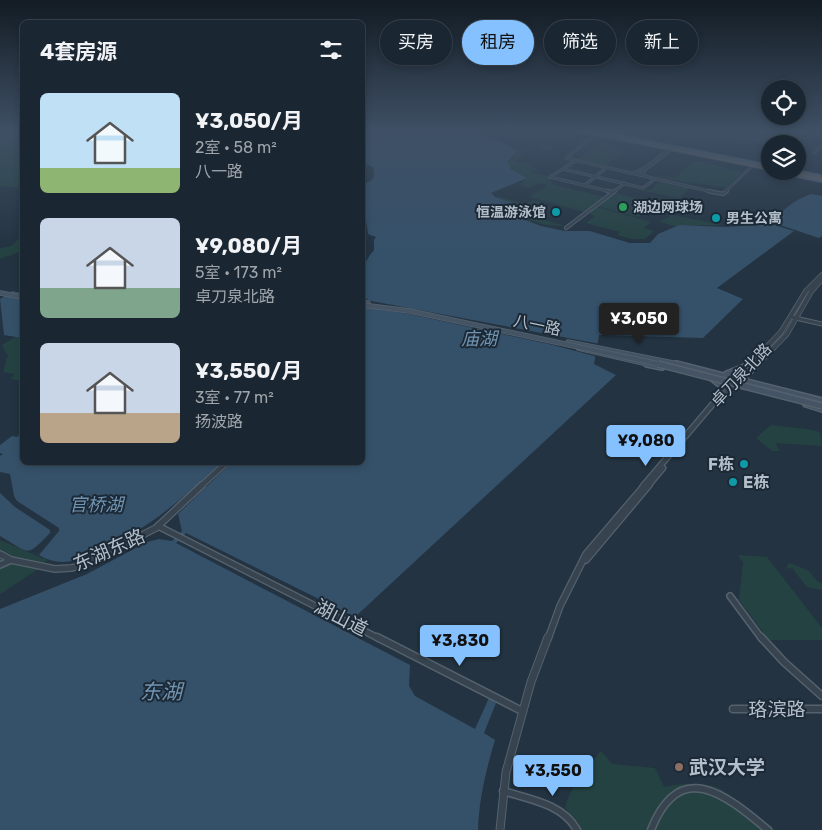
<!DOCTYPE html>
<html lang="zh">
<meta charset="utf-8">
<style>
:root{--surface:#1a2631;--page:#27323d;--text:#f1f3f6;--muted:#9fa5ab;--line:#38434d;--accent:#85c1ff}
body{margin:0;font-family:Rubik,"Noto Sans SC",sans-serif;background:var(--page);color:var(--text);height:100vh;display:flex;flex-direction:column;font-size:19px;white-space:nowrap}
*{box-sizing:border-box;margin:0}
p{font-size:16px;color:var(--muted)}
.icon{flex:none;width:28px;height:28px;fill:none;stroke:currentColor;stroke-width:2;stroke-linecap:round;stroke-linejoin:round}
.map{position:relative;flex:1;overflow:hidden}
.side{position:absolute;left:20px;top:20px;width:345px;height:445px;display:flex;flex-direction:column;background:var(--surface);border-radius:8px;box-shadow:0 2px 8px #0003,0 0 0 1px var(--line)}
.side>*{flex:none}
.hud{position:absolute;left:380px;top:20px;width:366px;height:45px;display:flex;gap:10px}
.controls{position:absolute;left:761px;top:80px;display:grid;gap:10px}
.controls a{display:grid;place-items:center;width:45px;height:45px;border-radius:50%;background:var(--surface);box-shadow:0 2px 8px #0003,0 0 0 1px var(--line);font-size:25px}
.price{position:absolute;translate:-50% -42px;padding:0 11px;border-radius:5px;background:var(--accent);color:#111;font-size:16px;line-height:32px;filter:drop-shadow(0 1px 2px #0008)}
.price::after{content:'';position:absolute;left:50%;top:30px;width:15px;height:11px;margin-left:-8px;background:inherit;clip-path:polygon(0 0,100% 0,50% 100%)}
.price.selected{background:#222;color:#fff}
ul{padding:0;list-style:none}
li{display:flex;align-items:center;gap:15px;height:125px;padding:0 20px}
li span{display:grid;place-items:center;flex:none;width:140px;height:100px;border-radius:8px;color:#555}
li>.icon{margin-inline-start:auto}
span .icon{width:60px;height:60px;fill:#fffc;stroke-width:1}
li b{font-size:21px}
h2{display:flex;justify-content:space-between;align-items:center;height:60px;padding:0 20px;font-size:21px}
.pill{padding:0 18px;border-radius:22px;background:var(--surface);box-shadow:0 2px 8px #0003,0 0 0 1px var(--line);font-size:18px;line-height:45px}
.pill.selected{background:var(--accent);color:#111}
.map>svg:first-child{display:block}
</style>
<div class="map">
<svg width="822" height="830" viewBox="0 0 822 830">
<rect width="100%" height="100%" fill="#233341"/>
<path fill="#254242" d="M0,130H22V188L0,186Z
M667,130H729L727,132C741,135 787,134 794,144H774L667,132Z
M542,144L555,147L546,153L524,151L521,153L525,155L513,162L535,164L531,167L537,169L532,172L568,182L552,179L548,181L552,182L551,184L604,197L584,212L529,197L548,185L540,183L529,188L519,185L526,179L511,170L507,162L521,148L525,150L544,152L547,150L537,147Z
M601,144L627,150L606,165L577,159Z
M694,162H701L742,172L726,188L690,182L688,183L655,176L676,177Z
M661,181L690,188L679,198L639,190H650Z
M615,193L655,203L638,217L597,206Z
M492,195L527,204L533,200L542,203L525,214L566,226L546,225L523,218L520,216L522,207Z
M597,207L651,222L644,228L654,231L645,239H632L617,235L620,232L586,223L595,216L589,213Z
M669,214C687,219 704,220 722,225L673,226L659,221L669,217Z
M22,236V251L0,259V248L11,246Z
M15,337L22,338V381L10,379L15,374L3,372L8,354H6L2,345Z
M771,425L807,429L820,432L822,446L776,443L779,451H772L756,438Z
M0,540L47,560L37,570L0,594Z
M738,555L767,557L822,628V640H770L766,636L739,600L743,563Z
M790,563L809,571L816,580L822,584V590L807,587L792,568L788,569L787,565Z
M601,751L612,764L655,768L664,787C685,783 701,781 721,789L776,830H581L578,822L565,808C571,785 585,769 601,751Z"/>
<path fill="#355169" d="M374,130H471L476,134L506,144L517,151L507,162L510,165V169L527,178L491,193L495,197L519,205L517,213L518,217L541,226L565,231H590L630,243H650L658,234L679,225L724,227L742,226L760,221L794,231L717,288L743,299L703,338L599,335L594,364L616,375L355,617L186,533L176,543L410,665L409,686L415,696L475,729L489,698L496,703L484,733L495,740C486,770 479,799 478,830H0V609L87,574L147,542L159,539L172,541L182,531L178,514L231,463L362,462V308L368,300L363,295V286L366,284L363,281C362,268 366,259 374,250V240L376,237L368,234L365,212H363V187C370,177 375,185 374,168L365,163L362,144Z
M812,194L822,196V236L819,238L774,223C781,209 798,198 812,194Z
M12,291L22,293V338L4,335L0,299Z
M22,432V462L222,463C183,497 153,526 104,549C82,559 62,569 39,555L59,531V528L17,501L14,496L10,474L0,472V456L3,454L0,453V445L12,436L17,437Z
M0,493L15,507L50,530V533C25,559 30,553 0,536Z"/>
<path fill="#233341" d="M366,300L600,344L598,357L553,345L409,314L362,307Z"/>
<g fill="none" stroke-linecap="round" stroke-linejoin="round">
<path stroke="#394856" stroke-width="2" stroke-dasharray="2 1" stroke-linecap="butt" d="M0,143L22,136"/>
<defs>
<path id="minor-far4" d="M757,134L759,130
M668,150L643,169L635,172L644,174L645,170L671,150
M814,153L822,145
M566,158L713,192
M566,158L595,135
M563,169L643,188L655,179
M550,177L612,192
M550,177L575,161
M585,185L606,168
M613,192L625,183
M725,192L751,167"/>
<path id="minor-far3" d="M607,191L613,192
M708,191L723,194L727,191
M566,228L615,191"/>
<path id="minor-far2" d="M791,317L822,324"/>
<path id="minor-far1" d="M158,526L380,639
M0,565L11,560
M730,596L762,639"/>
<path id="minor" d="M377,637L522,711
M761,637L784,662L822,696
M733,709H822
M503,791C529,799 563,804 577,830
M651,830C680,756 727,796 768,830"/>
<path id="tertiary-far3" d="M749,365L781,332L806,291L822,275
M757,365L787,334L811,292L822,279"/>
<path id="tertiary-far2" d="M721,399L758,364
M201,486L227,462
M643,486L723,392L751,364
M648,486L663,468"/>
<path id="tertiary-far1" d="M0,554L11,560L55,569L72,568L87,563L156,528L202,485
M586,560L649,485
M548,639L560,606L586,554L645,485"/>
<path id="tertiary" d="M500,830L506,772L531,682L548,637"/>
<path id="secondary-far1" d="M0,293L22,297
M362,302L368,303
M568,342L683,365
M578,348L652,365"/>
<path id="secondary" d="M647,364L662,367
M676,364L822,401
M727,374L747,366
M712,378L721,385L723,392
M806,404L822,409"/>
<path id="primary" d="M588,130L770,166
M774,171L822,181
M794,171L820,176"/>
<path id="trunk" d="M577,130L770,169
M782,171L822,179"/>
</defs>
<use href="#minor-far4" stroke="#55626e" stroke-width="3"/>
<use href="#minor-far3" stroke="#55626e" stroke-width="4.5"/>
<use href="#minor-far2" stroke="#55626e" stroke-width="5"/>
<use href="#minor-far1" stroke="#55626e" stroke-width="8"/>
<use href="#minor" stroke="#55626e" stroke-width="9"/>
<use href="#tertiary-far3" stroke="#55626e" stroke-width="5.5"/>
<use href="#tertiary-far2" stroke="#55626e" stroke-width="7"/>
<use href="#tertiary-far1" stroke="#55626e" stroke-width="8"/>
<use href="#tertiary" stroke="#55626e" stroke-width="9"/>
<use href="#secondary-far1" stroke="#55626e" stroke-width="5.5"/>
<use href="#secondary" stroke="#55626e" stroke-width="8"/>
<use href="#primary" stroke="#43505c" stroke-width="4.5"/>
<use href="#trunk" stroke="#424f5b" stroke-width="4.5"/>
<use href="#minor-far4" stroke="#374450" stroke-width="2"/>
<use href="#minor-far3" stroke="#374450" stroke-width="2.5"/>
<use href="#minor-far2" stroke="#374450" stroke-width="3"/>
<use href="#minor-far1" stroke="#374450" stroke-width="5"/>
<use href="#minor" stroke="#374450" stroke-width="6"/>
<use href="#tertiary-far3" stroke="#374450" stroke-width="4"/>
<use href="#tertiary-far2" stroke="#374450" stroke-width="4.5"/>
<use href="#tertiary-far1" stroke="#374450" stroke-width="5.5"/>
<use href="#tertiary" stroke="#374450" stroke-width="7"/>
<use href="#secondary-far1" stroke="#455464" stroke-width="4"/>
<use href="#secondary" stroke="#455464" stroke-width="5"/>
<use href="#primary" stroke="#556471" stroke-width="3"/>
<use href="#trunk" stroke="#666462" stroke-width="3"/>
<defs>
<path id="secondary-bridge-far1" d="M362,305L410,311L663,365"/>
<path id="secondary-bridge" d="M658,364L822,406"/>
</defs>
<use href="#secondary-bridge-far1" stroke="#55626e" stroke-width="5.5" stroke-linecap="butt"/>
<use href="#secondary-bridge" stroke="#55626e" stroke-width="8" stroke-linecap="butt"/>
<use href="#secondary-bridge-far1" stroke="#455464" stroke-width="4"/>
<use href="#secondary-bridge" stroke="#455464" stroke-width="5"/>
</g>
<linearGradient id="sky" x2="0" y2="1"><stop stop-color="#131c24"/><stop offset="0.53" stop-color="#3f5065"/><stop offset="1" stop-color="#3f5065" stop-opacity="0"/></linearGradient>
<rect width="822" height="247" fill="url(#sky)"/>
<circle fill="#2e9e5b" stroke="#1c2936" stroke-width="2" cx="623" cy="207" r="5"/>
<g fill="#0f9aa8" stroke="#1c2936" stroke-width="2">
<circle cx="556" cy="212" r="5"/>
<circle cx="716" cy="218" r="5"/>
<circle cx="744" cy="464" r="5"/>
<circle cx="733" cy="482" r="5"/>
</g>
<circle fill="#8d6e63" stroke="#1c2936" stroke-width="2" cx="679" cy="767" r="5"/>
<g text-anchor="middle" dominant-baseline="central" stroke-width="4" stroke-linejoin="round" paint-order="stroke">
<g font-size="14" font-weight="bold" fill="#b3bfcb" stroke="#1c2936" text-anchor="start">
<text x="633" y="207">湖边网球场</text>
<text x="546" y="212" text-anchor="end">恒温游泳馆</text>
<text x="726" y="218">男生公寓</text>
</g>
<g font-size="16" fill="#b3bfcb" stroke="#1c2936">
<text transform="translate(537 325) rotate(12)">八一路</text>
<text transform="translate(741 375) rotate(-47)">卓刀泉北路</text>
</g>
<g font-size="16" font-weight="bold" fill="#b3bfcb" stroke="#1c2936" text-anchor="end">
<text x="734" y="464">F栋</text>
<text x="743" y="482" text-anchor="start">E栋</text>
</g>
<g font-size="18" font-style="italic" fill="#7194b1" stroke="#1c2936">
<text x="479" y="339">庙湖</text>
<text x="96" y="505">官桥湖</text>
</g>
<g font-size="19" fill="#b3bfcb" stroke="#1c2936">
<text transform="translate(109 550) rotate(-24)">东湖东路</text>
<text transform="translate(341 618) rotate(27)">湖山道</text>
<text x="777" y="709">珞滨路</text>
</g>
<g font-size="19" font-weight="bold" fill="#b3bfcb" stroke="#1c2936" text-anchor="start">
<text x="689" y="767">武汉大学</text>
</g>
<g font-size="21" font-style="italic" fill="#7194b1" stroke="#1c2936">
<text x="161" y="691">东湖</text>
</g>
</g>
</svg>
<div class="controls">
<a><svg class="icon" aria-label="locate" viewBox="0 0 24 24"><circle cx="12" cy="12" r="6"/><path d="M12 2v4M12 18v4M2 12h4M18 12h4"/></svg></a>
<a><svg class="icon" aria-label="layers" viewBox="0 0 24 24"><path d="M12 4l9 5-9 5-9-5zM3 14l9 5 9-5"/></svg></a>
</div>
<b class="price selected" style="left:639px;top:345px">¥3,050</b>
<b class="price" style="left:646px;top:467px">¥9,080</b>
<b class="price" style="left:460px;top:667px">¥3,830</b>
<b class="price" style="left:553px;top:797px">¥3,550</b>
<div class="hud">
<a class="pill">买房</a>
<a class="pill selected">租房</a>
<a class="pill">筛选</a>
<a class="pill">新上</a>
</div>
<section class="side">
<h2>4套房源<svg class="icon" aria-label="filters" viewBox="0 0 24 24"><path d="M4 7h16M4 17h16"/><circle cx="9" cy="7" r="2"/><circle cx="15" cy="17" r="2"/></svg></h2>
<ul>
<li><span style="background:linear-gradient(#bfe0f5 75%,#8fb573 0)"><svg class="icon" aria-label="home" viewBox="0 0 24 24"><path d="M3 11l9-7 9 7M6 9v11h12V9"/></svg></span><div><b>¥3,050/月</b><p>2室 · 58 m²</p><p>八一路</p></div></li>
<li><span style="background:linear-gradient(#c9d6e8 70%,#7fa58c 0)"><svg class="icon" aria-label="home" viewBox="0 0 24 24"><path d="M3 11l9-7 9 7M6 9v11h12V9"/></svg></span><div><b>¥9,080/月</b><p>5室 · 173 m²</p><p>卓刀泉北路</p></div></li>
<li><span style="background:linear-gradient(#c9d6e8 70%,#b9a48a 0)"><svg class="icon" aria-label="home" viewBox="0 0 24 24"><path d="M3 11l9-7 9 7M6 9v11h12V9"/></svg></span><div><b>¥3,550/月</b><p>3室 · 77 m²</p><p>扬波路</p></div></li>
</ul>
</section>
</div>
